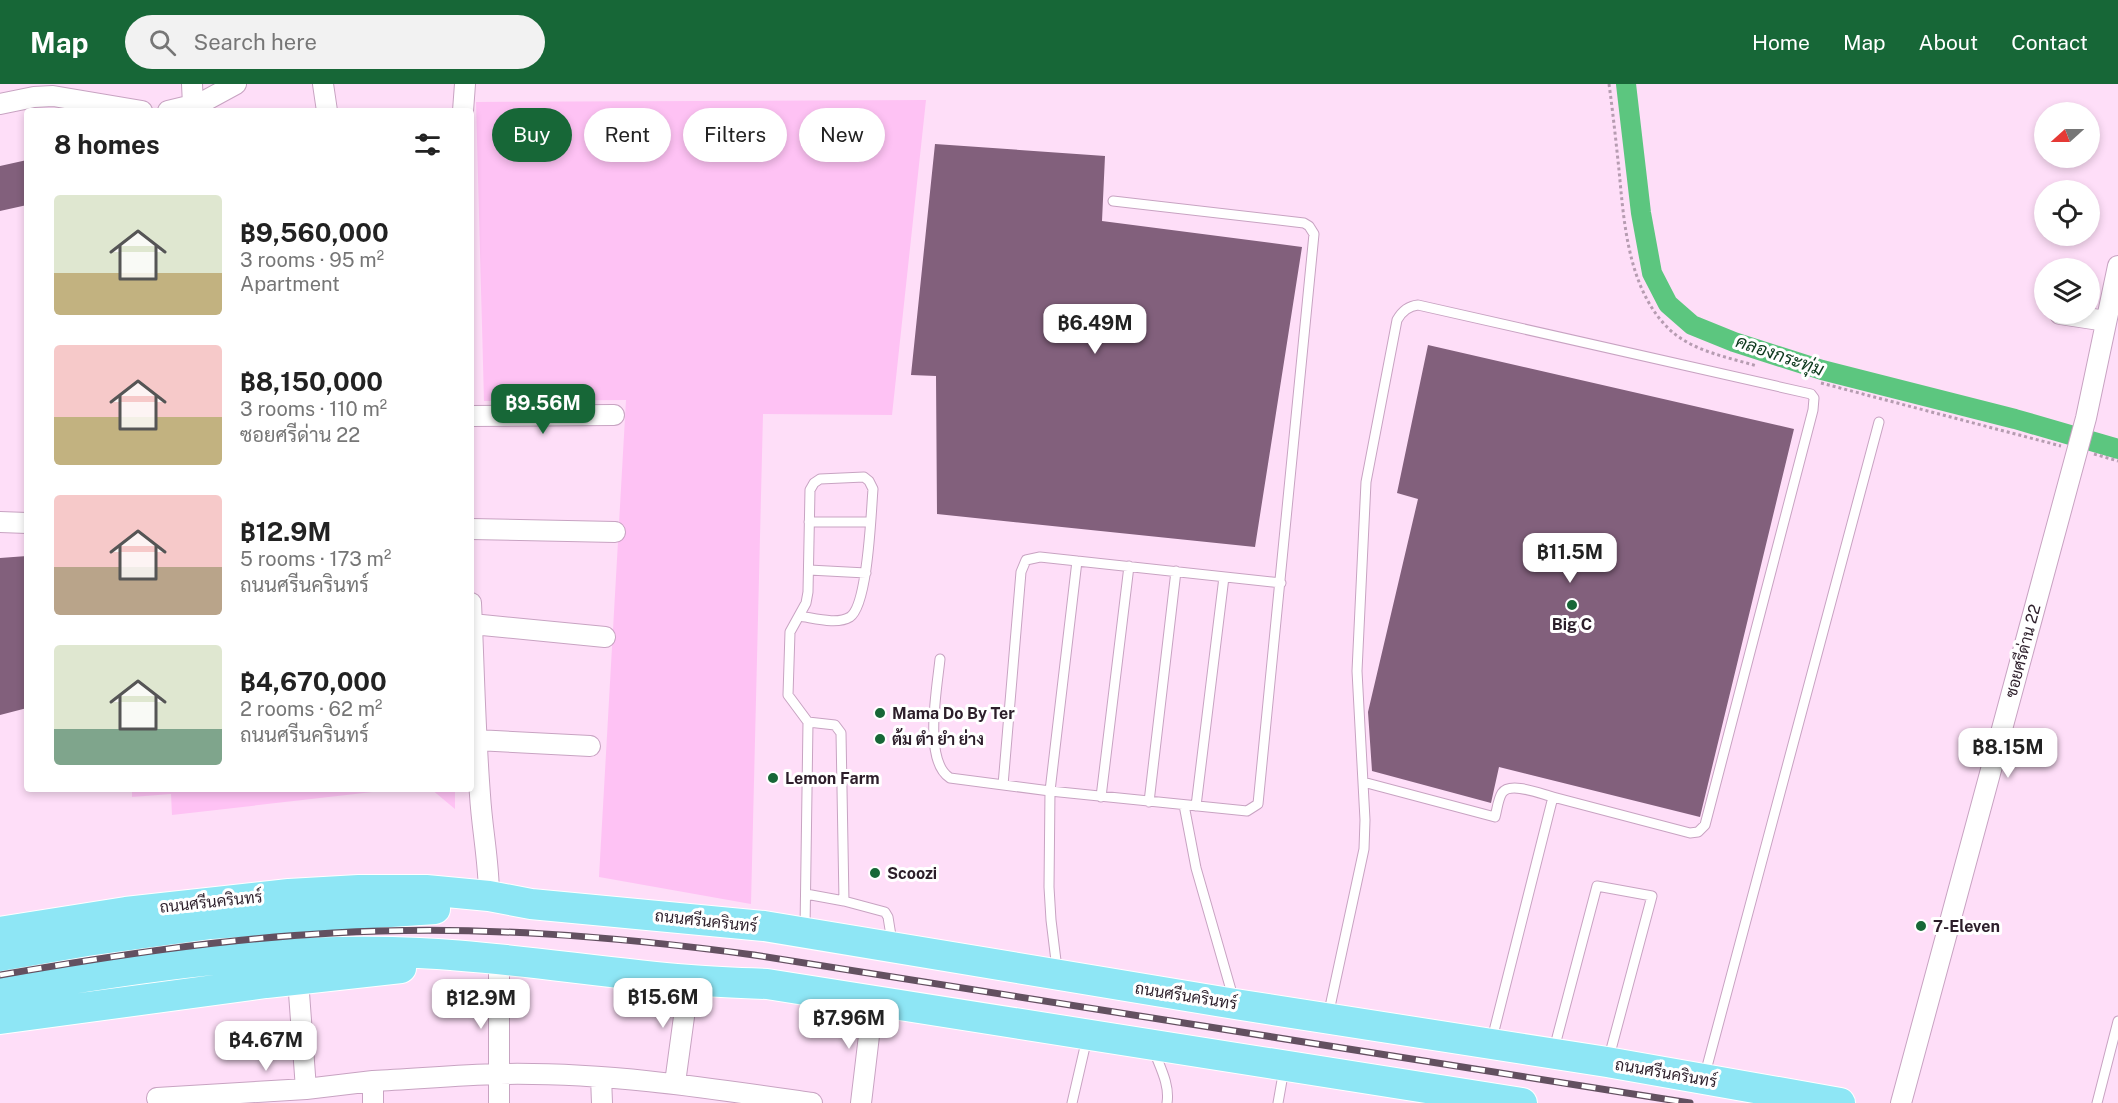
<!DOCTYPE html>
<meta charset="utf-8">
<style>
:root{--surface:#fff;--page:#f2f2f2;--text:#222;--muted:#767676;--accent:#176737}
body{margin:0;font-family:"Public Sans",Sarabun,sans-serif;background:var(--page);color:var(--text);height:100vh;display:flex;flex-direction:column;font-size:22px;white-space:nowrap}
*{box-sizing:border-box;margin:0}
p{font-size:20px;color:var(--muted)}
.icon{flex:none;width:33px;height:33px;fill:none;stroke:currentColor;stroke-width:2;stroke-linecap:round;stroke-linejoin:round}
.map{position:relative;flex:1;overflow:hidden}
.side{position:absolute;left:24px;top:24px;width:450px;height:684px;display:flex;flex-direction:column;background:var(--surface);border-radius:6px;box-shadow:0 3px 9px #0003}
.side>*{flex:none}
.guide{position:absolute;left:492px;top:24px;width:570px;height:54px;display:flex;gap:12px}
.needle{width:39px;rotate:249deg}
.controls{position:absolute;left:2034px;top:18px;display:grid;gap:12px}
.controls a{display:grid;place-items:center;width:66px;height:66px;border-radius:50%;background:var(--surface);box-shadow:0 3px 9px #0003;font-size:30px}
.price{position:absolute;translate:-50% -51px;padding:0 14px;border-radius:12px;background:#fff;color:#222;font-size:20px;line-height:39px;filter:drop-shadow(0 2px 3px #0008)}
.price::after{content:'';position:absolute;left:50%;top:36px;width:18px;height:14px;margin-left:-9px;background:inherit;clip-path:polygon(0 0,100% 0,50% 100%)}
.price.active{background:var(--accent);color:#fff}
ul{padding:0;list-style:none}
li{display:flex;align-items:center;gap:18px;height:150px;padding:0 30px}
li span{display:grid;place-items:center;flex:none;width:168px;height:120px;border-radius:6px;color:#555}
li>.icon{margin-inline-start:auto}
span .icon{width:72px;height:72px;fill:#fffc;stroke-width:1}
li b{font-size:26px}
h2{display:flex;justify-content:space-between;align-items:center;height:72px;padding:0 30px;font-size:26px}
.pill{padding:0 21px;border-radius:27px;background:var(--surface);box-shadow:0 3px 9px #0003;font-size:21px;line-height:54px}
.pill.active{background:var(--accent);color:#fff}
header{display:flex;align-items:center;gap:36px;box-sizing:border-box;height:84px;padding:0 30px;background:var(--accent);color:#fff}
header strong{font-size:28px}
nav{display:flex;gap:33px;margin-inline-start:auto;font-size:21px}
.search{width:420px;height:54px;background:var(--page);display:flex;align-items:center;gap:15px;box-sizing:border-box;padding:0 21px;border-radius:33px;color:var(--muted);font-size:22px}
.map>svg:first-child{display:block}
</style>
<header>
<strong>Map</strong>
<div class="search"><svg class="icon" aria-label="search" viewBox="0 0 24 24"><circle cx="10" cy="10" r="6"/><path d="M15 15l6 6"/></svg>Search here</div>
<nav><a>Home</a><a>Map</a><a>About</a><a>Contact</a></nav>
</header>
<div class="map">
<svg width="2118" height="1019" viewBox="0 0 2118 1019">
<rect width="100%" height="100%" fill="#fedef8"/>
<path fill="#fec2f4" d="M926,16L892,331L763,330L751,820L599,793L626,316L484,317L476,18Z
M132,705H399L172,731L171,710L132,713Z
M431,705H455V725Z"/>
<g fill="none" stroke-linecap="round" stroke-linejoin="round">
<path stroke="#5cc67f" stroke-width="20" d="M1626,0L1641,129L1652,189L1668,220L1692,241L1734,258L1822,286L2015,335L2118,365"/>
</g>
<path fill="#82607c" d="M935,60L1105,72L1102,137L1302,163L1255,463L937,430L936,292L911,291Z
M27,76V121L0,127V82Z
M1428,261L1794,345L1700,733L1499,683L1491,719L1372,687L1368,628L1418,415L1397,409Z
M27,472V624L0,631V474Z"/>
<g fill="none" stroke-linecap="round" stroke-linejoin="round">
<defs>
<path id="service" d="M809,438H870
M809,486L866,489
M799,532C814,534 837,541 850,533C868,521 871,429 873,405L869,397L864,393L820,395L814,399L810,406L808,508L806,519L790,548L788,611L808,638L805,845
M940,575C937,605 923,677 950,694L1050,707L1247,727L1258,720L1314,150L1309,142L1304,139L1113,117
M808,638L835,641L841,649L844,817L885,828L888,833L892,858
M1363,698L1495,733C1497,726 1498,715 1502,709C1510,697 1541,710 1553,713
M1003,701L1021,488L1026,476L1040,473L1281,499
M1101,713L1129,482
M1149,718L1176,487
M1184,721L1196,784L1233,913
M1196,722L1224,493
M806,810L844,817
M1057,885L1051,836L1049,803L1050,707L1077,477
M1328,932L1364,765L1365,736L1357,587L1366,398L1397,236C1402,227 1408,222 1418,221L1811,310L1814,314L1813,326L1705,741L1698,748L1690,749L1553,713L1492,955
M1554,965L1597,802L1652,812L1609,973
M1154,967C1160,983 1170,1001 1167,1019
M1705,990L1879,338
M1072,1019L1087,954
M1278,1019L1284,985
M2097,1019L2118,937"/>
<path id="minor" d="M192,0L193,21
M323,0L327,27
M0,20L34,13L53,12L142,27
M168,27L201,19L236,0
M463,27L465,0
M2060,230L2106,237
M471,332L614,331
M0,438L27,439
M471,445L615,448
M471,519C474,583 475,647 480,711C482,745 489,778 489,812
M472,540L605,553
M476,656L590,662
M499,874V1019
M601,993L602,1019
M373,997C415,995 458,991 500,990C605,988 709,1004 812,1019
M675,999L689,896
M306,1005L373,997V1019
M157,1014L306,1005L298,895
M861,1019L873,918
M1901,1019L2086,334L2118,182"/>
<path id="primary" d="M0,848L126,828L289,810L359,806H426L489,812L531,820L764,842L1235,920L1607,978L1840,1019
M0,872L87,857L211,840L435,825
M0,907C138,883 279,862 419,869C510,873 599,889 690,896C716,898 741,899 767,900L1522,1019
M0,935L266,899L401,884"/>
</defs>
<use href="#service" stroke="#c8a3c2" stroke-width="11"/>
<use href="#minor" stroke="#c8a3c2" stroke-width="22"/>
<use href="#primary" stroke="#fff" stroke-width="32"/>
<path stroke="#b69cb1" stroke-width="3" stroke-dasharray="3 3" stroke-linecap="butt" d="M1609,0C1613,29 1616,58 1619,86C1624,139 1628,205 1669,245C1692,267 1727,273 1757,282
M1821,299L2061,362
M2094,370L2118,377"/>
<use href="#service" stroke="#fff" stroke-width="9"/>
<use href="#minor" stroke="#fff" stroke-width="20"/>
<use href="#primary" stroke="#8ee6f5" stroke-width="30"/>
<defs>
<path id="rail" d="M0,891C111,872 221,855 333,849C474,841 614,852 754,871L1690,1019"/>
</defs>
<use href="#rail" stroke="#635060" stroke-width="7"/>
<use href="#rail" stroke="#fff" stroke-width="4.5" stroke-dasharray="14" stroke-linecap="butt"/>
</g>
<g fill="#176737" stroke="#fff" stroke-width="2">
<circle cx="1572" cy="521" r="6"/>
<circle cx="880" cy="629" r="6"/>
<circle cx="880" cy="655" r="6"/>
<circle cx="773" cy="694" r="6"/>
<circle cx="875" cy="789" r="6"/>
<circle cx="1921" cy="842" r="6"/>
</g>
<g text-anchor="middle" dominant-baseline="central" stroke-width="6" stroke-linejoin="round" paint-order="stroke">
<g font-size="16" font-weight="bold" fill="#2c1e2a" stroke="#fff" text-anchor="start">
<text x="1572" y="540" text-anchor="middle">Big C</text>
<text x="892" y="629">Mama Do By Ter</text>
<text x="892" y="655">ต้ม ตำ ยำ ย่าง</text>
<text x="785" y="694">Lemon Farm</text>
<text x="887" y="789">Scoozi</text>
<text x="1933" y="842">7-Eleven</text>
</g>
<g font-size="16" fill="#2c1e2a" stroke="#fff">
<text transform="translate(2023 567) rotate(-75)">ซอยศรีด่าน 22</text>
<text transform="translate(211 818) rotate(-6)">ถนนศรีนครินทร์</text>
<text transform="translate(706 837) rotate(6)">ถนนศรีนครินทร์</text>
<text transform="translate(1186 912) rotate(9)">ถนนศรีนครินทร์</text>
<text transform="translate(1666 989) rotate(10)">ถนนศรีนครินทร์</text>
</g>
<g font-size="18" font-style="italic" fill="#0e3a1e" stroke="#fff">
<text transform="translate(1780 271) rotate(19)">คลองกระทุ่ม</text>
</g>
</g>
</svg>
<div class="controls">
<a><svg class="needle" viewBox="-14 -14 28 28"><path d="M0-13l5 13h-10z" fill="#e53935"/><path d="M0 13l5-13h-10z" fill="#767676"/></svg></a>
<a><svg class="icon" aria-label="locate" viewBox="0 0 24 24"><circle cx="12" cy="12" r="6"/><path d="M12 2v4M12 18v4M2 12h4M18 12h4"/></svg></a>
<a><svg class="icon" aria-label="layers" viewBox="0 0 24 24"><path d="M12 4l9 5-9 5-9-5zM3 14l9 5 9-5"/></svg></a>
</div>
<b class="price" style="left:1095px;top:271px">฿6.49M</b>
<b class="price active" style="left:543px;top:351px">฿9.56M</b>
<b class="price" style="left:1570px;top:500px">฿11.5M</b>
<b class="price" style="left:2008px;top:695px">฿8.15M</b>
<b class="price" style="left:663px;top:945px">฿15.6M</b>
<b class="price" style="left:481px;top:946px">฿12.9M</b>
<b class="price" style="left:849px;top:966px">฿7.96M</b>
<b class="price" style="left:266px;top:988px">฿4.67M</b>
<div class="guide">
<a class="pill active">Buy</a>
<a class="pill">Rent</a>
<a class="pill">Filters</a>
<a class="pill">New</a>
</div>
<section class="side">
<h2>8 homes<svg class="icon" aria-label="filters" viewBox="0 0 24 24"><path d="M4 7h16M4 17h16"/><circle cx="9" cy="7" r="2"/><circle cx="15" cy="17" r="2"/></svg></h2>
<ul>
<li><span style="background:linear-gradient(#dfe7d0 65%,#c2b280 0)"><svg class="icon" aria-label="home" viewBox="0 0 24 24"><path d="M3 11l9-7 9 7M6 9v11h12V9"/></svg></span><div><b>฿9,560,000</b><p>3 rooms · 95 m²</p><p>Apartment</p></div></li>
<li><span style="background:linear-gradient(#f6c9c9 60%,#c2b280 0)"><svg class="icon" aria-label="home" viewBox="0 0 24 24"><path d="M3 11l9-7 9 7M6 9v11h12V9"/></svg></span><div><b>฿8,150,000</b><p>3 rooms · 110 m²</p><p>ซอยศรีด่าน 22</p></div></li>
<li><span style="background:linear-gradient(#f6c9c9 60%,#b9a48a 0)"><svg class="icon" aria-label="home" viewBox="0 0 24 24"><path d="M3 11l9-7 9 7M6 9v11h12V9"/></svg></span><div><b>฿12.9M</b><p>5 rooms · 173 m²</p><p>ถนนศรีนครินทร์</p></div></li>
<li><span style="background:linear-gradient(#dfe7d0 70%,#7fa58c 0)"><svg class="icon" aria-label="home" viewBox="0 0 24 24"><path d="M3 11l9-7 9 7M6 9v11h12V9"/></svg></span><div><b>฿4,670,000</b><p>2 rooms · 62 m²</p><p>ถนนศรีนครินทร์</p></div></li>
</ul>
</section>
</div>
